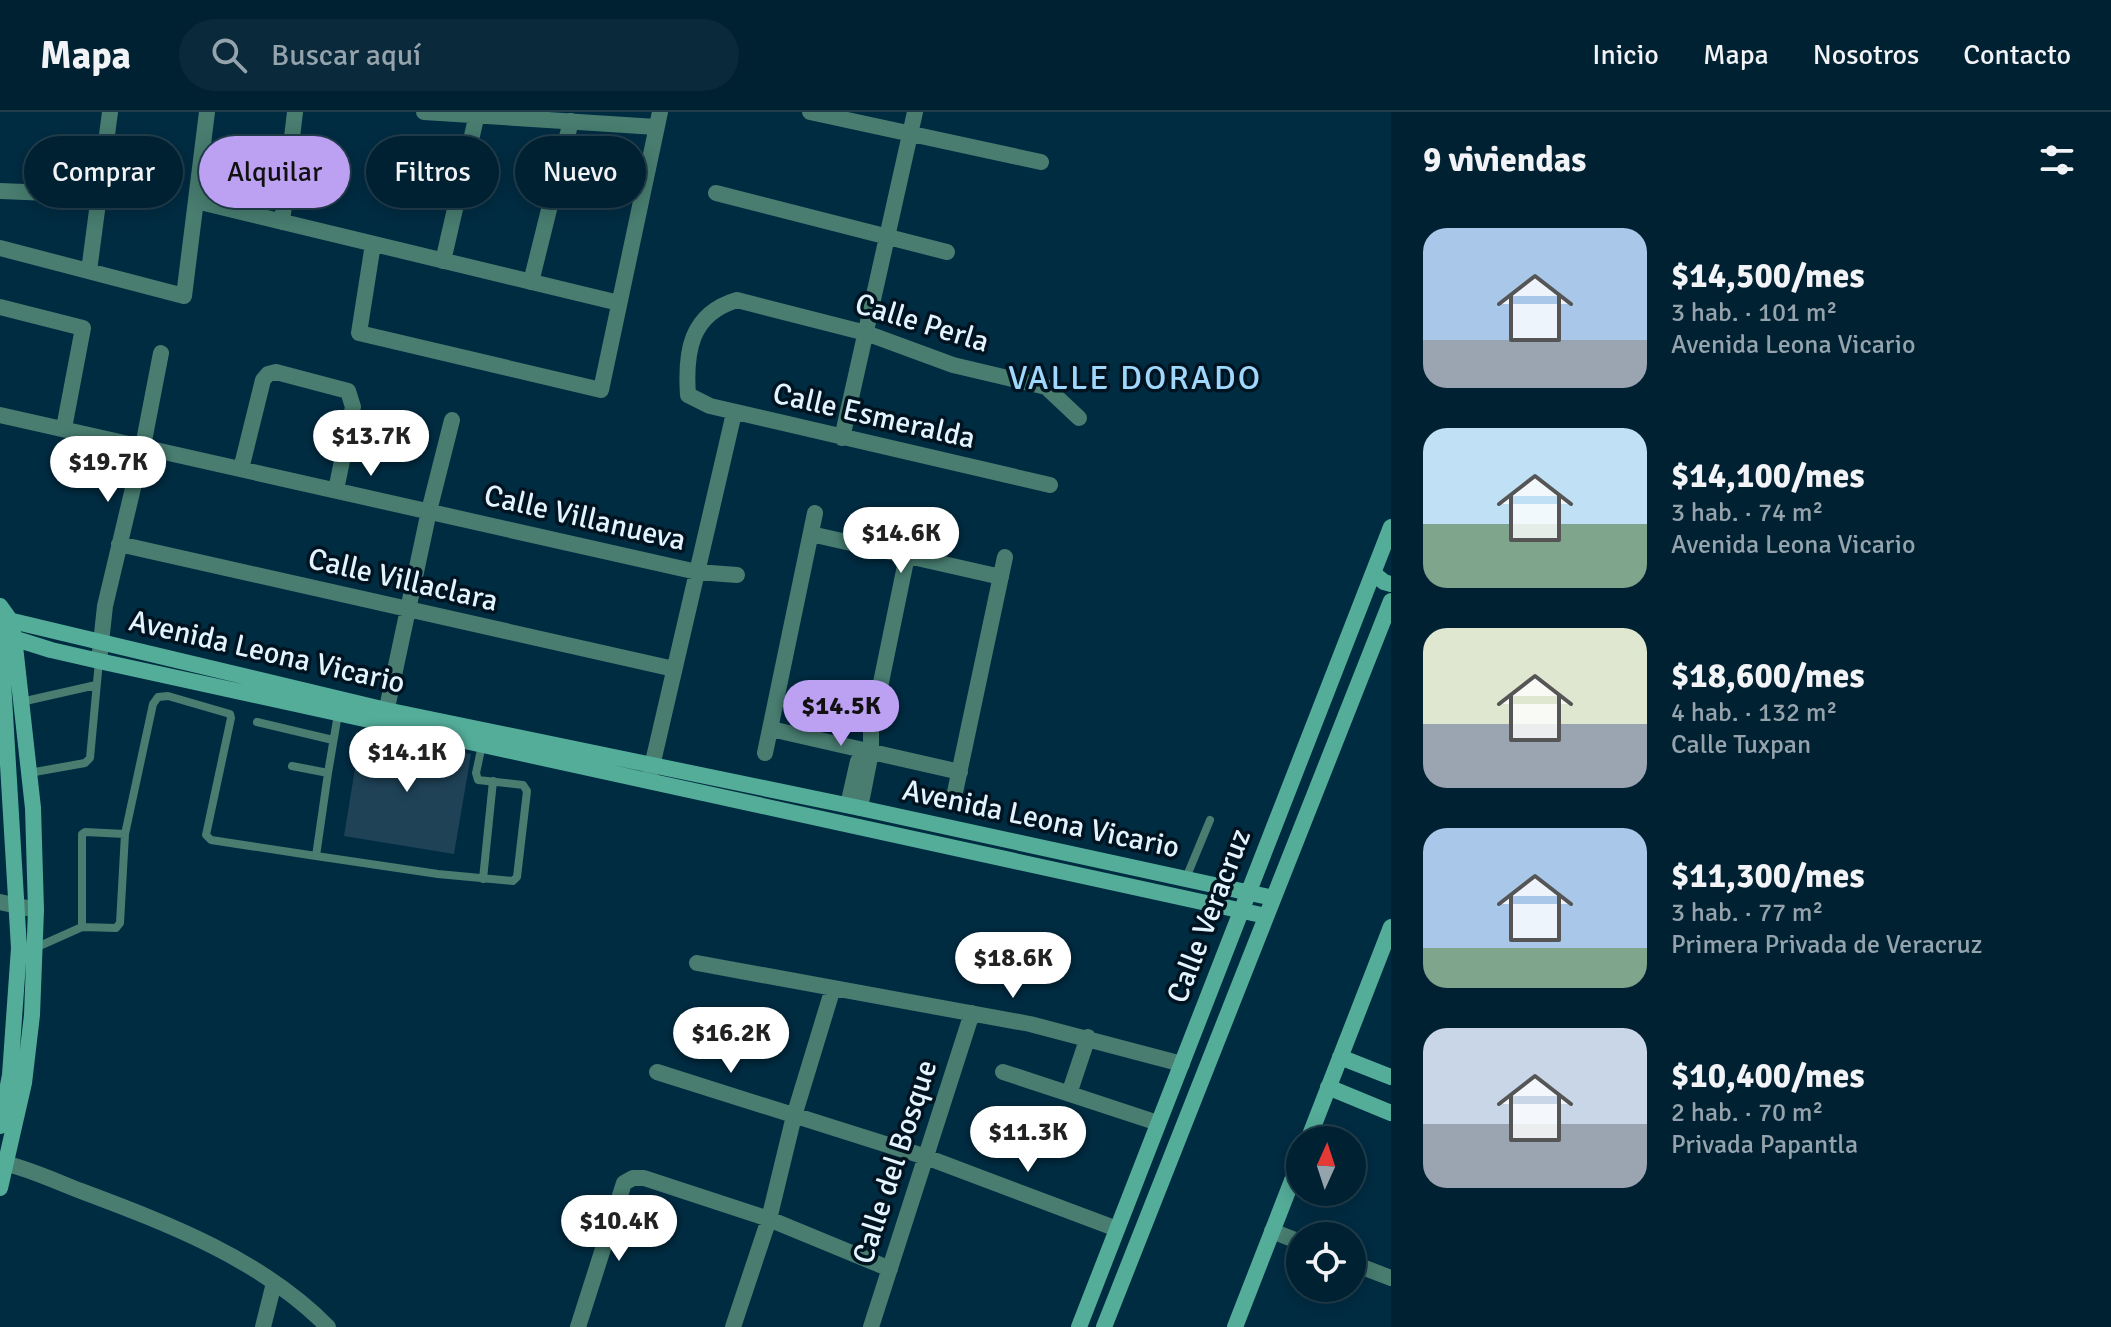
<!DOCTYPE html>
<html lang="es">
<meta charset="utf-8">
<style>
:root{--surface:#002132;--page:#0a293a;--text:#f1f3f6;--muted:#95a3ac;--line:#223e4d;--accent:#bca0f2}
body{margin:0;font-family:Signika,sans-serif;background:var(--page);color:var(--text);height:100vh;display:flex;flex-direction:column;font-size:30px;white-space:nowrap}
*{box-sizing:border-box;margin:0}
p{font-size:26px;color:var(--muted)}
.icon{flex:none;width:44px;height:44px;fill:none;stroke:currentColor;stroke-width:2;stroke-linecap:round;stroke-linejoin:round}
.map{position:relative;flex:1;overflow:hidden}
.side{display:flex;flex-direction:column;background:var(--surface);width:720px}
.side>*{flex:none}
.guide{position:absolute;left:24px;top:24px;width:760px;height:72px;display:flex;gap:16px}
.needle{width:52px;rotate:3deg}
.buttons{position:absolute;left:1286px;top:1014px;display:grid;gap:16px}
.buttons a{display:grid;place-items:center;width:80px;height:80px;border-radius:50%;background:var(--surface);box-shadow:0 4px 20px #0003,0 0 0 2px var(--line);font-size:40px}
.price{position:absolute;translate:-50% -68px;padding:0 18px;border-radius:28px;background:#fff;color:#222;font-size:26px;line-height:52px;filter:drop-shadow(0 2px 4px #0008)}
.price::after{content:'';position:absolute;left:50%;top:48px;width:24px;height:18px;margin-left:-12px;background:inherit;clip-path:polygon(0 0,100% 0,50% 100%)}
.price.active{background:var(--accent);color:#111}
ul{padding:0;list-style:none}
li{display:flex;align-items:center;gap:24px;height:200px;padding:0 32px}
li span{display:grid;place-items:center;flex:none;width:224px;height:160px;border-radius:24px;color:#555}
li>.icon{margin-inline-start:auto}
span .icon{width:96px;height:96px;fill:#fffc;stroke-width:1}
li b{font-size:34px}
h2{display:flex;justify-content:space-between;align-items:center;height:96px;padding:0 32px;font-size:34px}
.tag{padding:0 28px;border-radius:36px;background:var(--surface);box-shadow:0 4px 20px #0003,0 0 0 2px var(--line);font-size:28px;line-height:72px}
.tag.active{background:var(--accent);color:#111}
header{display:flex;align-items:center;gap:48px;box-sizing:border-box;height:112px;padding:0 40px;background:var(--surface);border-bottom:2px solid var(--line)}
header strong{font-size:38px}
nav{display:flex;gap:44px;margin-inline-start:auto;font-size:28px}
.search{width:560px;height:72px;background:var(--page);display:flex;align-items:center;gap:20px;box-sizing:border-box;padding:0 28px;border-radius:44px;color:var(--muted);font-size:30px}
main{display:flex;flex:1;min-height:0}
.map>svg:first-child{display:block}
</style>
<header>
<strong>Mapa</strong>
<div class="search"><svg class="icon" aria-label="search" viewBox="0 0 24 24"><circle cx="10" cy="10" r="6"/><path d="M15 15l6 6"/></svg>Buscar aquí</div>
<nav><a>Inicio</a><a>Mapa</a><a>Nosotros</a><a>Contacto</a></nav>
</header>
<main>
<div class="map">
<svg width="1391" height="1215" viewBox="0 0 1391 1215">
<rect width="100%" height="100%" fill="#002c42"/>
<path fill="#1f4257" d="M361,620L471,642L454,742L344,724Z"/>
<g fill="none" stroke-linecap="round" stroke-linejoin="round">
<path stroke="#487d70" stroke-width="8" d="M21,590L96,573
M257,610L333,628
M292,654L328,661L338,602
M29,661L85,651L90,646L99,549
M328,661L316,744L438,762L513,769L517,765L527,679L523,673L478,668L476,661L482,633
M1186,766L1210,708
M483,767L493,669
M82,815V722L85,720L125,722
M35,836L82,815L116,816L120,811L125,722L153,592L158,585L168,584L230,602L231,606L206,723L211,728L316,744"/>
<path stroke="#487d70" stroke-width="16" d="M424,0L656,15
M810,0L1041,50
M0,79L99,83
M716,81L947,140
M196,89L619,191
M282,110L295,0
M373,132L359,221L601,278L660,0
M0,136L184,184L207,0
M443,149L477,2
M89,159L110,0
M531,170L571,9
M0,195L83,216L64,316
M0,303L697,460L737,463
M842,326L915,0
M241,357L263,268L268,262L276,260L348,279L353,295L336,378
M1050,373L710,294L688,283C685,240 690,202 737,188L866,221L953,253L1046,275L1079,306
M811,422L1001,465
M119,432L674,557
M99,549L105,494L143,334L161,241
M384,610L429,399L452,308
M771,617L960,660
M765,641L815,401
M649,667L734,301
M954,685L1005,445
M848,693L858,649
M860,696L871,640V619L907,444
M0,790L36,798
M697,851L1030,912L1182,952
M657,960L926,1045L1117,1117
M1003,960L1158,1011
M1069,982L1088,925
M0,1050C28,1056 55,1069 81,1079C169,1112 261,1147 328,1215
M1272,1119L1300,1130
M1352,1151L1391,1166
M263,1215L274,1171
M578,1215L624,1071L633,1066H644L769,1107L890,1157
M733,1215L769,1107L794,1004L833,876
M871,1215L972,901"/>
<path stroke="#54ad99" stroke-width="16" d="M1373,461L1384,470L1391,472
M0,494L10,508L14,525L33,696L36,798L32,903L24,971L0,1076
M0,506L386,598L860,696L1273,786
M0,519L19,836L10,963L0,1014
M0,522L51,538L99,549L1266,804
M1340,945L1391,965
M1328,975L1391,1001
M1308,1028L1391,815
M1079,1215L1391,415
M1104,1215L1391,489
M1235,1215L1300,1048"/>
</g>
<g text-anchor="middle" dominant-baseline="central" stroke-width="7" stroke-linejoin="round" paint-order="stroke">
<g font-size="30" fill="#e3f4fe" stroke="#001320">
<text transform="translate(922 211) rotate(17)">Calle Perla</text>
<text transform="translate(874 304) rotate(13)">Calle Esmeralda</text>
<text transform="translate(585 406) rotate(13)">Calle Villanueva</text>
<text transform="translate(403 468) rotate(13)">Calle Villaclara</text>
<text transform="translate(267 540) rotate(13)">Avenida Leona Vicario</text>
<text transform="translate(1041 707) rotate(12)">Avenida Leona Vicario</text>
<text transform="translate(1209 804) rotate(-69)">Calle Veracruz</text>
<text transform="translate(895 1050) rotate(-72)">Calle del Bosque</text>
</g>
<g font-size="34" letter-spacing="2" fill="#9fd8fc" stroke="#001320">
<text x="1135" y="266">VALLE DORADO</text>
</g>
</g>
</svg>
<div class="buttons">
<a><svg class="needle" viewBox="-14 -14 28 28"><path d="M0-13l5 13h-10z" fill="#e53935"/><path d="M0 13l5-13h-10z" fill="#95a3ac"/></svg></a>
<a><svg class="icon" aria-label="locate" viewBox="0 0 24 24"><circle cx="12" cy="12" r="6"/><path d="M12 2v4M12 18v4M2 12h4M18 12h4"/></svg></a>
</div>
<b class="price" style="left:371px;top:366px">$13.7K</b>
<b class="price" style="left:108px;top:392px">$19.7K</b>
<b class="price" style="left:901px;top:463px">$14.6K</b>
<b class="price active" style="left:841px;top:636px">$14.5K</b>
<b class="price" style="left:407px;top:682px">$14.1K</b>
<b class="price" style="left:1013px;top:888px">$18.6K</b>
<b class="price" style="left:731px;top:963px">$16.2K</b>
<b class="price" style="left:1028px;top:1062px">$11.3K</b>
<b class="price" style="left:619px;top:1151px">$10.4K</b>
<div class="guide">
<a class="tag">Comprar</a>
<a class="tag active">Alquilar</a>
<a class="tag">Filtros</a>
<a class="tag">Nuevo</a>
</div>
</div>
<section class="side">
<h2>9 viviendas<svg class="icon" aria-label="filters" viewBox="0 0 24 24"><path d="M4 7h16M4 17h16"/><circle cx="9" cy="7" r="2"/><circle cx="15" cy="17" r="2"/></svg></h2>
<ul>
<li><span style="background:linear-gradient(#a9c7e8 70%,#9aa5b1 0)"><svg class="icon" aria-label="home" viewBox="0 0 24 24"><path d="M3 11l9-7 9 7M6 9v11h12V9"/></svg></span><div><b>$14,500/mes</b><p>3 hab. · 101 m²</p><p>Avenida Leona Vicario</p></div></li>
<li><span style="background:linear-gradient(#bfe0f5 60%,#7fa58c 0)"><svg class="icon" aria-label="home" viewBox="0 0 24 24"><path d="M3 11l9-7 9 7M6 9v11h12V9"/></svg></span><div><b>$14,100/mes</b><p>3 hab. · 74 m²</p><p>Avenida Leona Vicario</p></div></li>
<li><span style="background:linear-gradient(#dfe7d0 60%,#9aa5b1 0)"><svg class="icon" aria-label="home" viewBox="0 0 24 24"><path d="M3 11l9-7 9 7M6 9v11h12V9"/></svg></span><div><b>$18,600/mes</b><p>4 hab. · 132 m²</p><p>Calle Tuxpan</p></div></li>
<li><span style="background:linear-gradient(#a9c7e8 75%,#7fa58c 0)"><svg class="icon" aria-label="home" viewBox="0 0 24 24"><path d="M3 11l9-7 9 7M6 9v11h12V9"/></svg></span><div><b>$11,300/mes</b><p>3 hab. · 77 m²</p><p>Primera Privada de Veracruz</p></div></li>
<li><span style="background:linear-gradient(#c9d6e8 60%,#9aa5b1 0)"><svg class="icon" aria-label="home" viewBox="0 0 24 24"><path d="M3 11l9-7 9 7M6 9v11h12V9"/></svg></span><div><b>$10,400/mes</b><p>2 hab. · 70 m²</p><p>Privada Papantla</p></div></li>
</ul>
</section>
</main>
